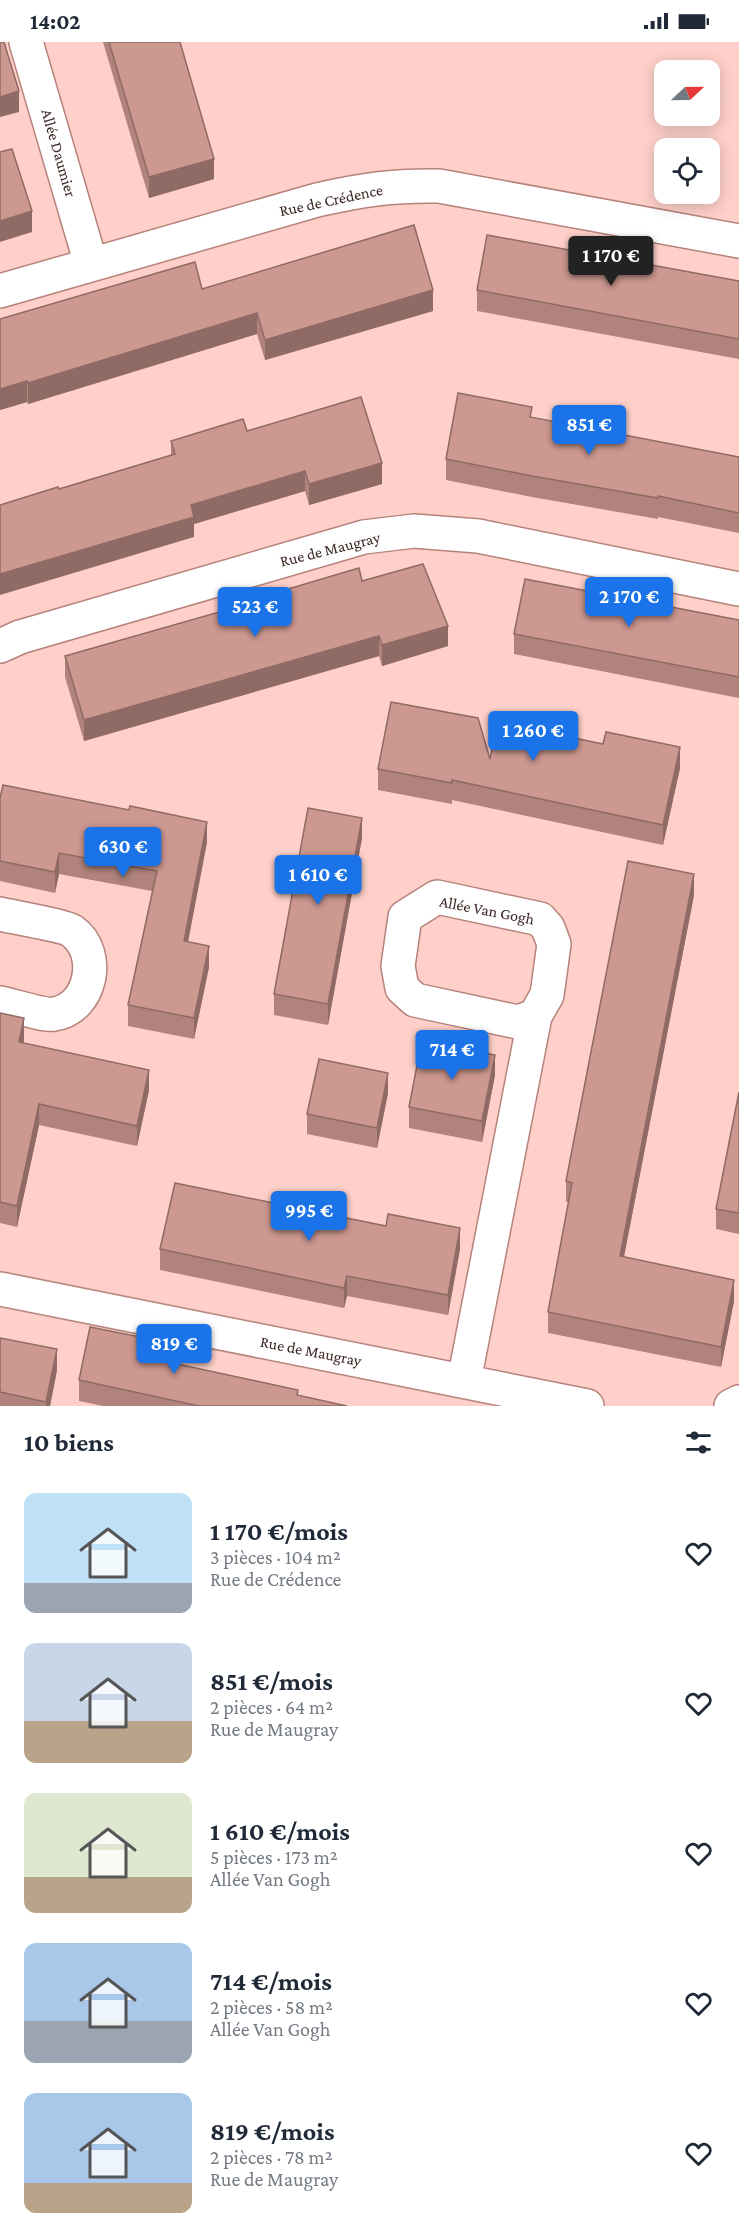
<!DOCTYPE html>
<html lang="fr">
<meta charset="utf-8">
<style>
:root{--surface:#fff;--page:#f2f2f3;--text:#1f2937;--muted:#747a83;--accent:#1a73e8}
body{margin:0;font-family:"Crimson Pro",serif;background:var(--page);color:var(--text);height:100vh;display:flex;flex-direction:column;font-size:22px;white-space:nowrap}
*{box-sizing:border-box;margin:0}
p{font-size:20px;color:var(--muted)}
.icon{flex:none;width:33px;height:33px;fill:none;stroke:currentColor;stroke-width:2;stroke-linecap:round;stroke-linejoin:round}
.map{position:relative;height:1364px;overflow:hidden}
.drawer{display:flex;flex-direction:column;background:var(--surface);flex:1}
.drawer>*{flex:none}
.needle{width:39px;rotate:68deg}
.buttons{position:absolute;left:654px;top:18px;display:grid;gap:12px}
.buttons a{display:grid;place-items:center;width:66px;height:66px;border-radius:12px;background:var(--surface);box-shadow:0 3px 15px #0003;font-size:30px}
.price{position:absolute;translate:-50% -51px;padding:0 14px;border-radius:6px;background:var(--accent);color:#fff;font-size:20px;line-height:39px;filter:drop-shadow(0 2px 3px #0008)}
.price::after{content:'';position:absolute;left:50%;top:36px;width:18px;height:14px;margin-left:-9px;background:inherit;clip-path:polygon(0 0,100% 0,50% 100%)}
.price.selected{background:#222;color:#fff}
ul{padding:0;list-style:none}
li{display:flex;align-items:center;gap:18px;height:150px;padding:0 24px}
li span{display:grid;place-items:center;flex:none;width:168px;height:120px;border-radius:12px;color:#555}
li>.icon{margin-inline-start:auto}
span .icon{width:72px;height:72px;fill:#fffc;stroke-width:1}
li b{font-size:26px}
h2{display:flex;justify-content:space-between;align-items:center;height:72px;padding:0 24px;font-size:26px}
.status{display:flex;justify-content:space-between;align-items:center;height:42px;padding:0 30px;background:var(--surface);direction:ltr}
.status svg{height:16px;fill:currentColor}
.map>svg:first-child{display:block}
</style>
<div class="status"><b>14:02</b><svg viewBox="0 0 49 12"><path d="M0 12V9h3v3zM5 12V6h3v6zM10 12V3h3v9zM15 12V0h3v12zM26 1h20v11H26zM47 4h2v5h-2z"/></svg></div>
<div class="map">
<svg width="739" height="1364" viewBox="0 0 739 1364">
<rect width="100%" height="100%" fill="#fed0c9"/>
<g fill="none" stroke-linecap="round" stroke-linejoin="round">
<defs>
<path id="street" d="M26,0L91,222
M0,249L317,158C361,148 394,143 439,144L739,199
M0,604L20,595L364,495L414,489L478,494L739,547
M437,855L540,877L548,886L554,902L547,953L535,974L518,980L415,958L402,946L398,924L405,875Z
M0,872C13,875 65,884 72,889C103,911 91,967 54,972C44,974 12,963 0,961
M0,1247L587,1364
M464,1339L535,974
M731,1364L739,1360"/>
</defs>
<use href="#street" stroke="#b6827b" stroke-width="36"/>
<use href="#street" stroke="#fff" stroke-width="33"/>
</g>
<path fill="#b0837c" d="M103,0H180L214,137L149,156Z
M739,239V317L477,269V248Z
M202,247L433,269L265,318L257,292L28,362L27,360L0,368V277Z
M532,376L739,415V491L658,475V477L532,455L446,438V417Z
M247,389L382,442L309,463L305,449L194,482V495L59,447L171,413V399Z
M362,539L448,604L382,624L379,614L84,699L65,635V614L288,550V547Z
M739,578V656L514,612V592Z
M490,717L680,726L663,803L452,758V762L378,748V727Z
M0,756L207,800L188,900L209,925L194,997L128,984V963L152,849L59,832L55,851L0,839Z
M362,796L328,983L274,973V952Z
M694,853L624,1215L734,1259L721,1325L548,1291V1270L569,1160H566V1139Z
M0,971L24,997V1001L149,1048L137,1104L39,1083L17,1185L0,1181Z
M495,1033L482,1100L409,1086V1065Z
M739,1050V1192L716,1187V1167Z
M388,1051L377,1106L307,1092V1072Z
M160,1207H460L448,1273L347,1254L344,1266L160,1228Z
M0,1296L57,1328L50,1364H0Z
M181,1323L298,1353L347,1364H103L79,1359V1338Z"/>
<path fill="#906a65" d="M19,49V70L0,75V55Z
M214,117V137L149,156V135Z
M32,169V190L0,200V179Z
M433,248V269L265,318V298Z
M257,271V292L28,362V341Z
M27,339V360L0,368V347Z
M382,421V442L309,463V442Z
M305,429V449L194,482V495L0,553V532L191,463Z
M448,584V604L382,624V603Z
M379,594V614L84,699V678Z
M680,705V726L663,803V783Z
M362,776V796L328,983V962Z
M207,780V800L184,920V899Z
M59,811V832L55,851V830Z
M694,832V853L620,1235V1214Z
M209,904V925L194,997V976Z
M24,976V997L19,1020V1000Z
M495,1013V1033L482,1100V1079Z
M149,1028V1048L137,1104V1084Z
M388,1031V1051L377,1106V1086Z
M39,1062V1083L17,1185V1164Z
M460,1186V1207L448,1273V1253Z
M347,1234V1254L344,1266V1246Z
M734,1238V1259L721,1325V1305Z
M181,1303V1324L177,1322Z
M57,1307V1328L50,1364H46Z"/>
<path fill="#cd9890" stroke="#906a65" stroke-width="1.5" d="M0,0H4L19,49L0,55Z
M109,0H180L214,117L149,135Z
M12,107L32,169L0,179V110Z
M414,183L433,248L265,298L257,271L28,341L27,339L0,347V277L195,220L202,247Z
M487,193L739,239V297L477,248Z
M458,351L532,365L530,375L739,415V471L658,454V456L532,434L446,417Z
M361,355L382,421L309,442L305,429L191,463L194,475L0,532V463L58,445L59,447L175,412L171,399L243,377L247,389Z
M423,522L448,584L382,603L379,594L84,678L65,614L289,550L288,547L359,526L362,539Z
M525,537L739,578V635L514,592Z
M391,660L478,676L490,717L497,680L603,702L606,690L680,705L663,783L452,738V741L378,727Z
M3,743L129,768L130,764L207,780L184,899L209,904L194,976L128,963L157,829L59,811L55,830L0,819V756Z
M308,766L362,776L328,962L274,952Z
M628,819L694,832L620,1214L734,1238L721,1305L548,1270L572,1141L566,1139Z
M0,971L24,976L19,1000L149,1028L137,1084L39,1062L17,1164L0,1160Z
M422,998L495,1013L482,1079L409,1065Z
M319,1017L388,1031L377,1086L307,1072Z
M739,1050V1171L716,1167Z
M175,1141L386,1184L388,1172L460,1186L448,1253L347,1234L344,1246L160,1207Z
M90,1285L181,1303L177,1322L298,1348L297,1353L347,1364H199L79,1338Z
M0,1296L57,1307L46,1360L0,1350Z"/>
<g text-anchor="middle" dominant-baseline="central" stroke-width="5" stroke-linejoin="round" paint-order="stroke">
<g font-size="16" fill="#3b2623" stroke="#fdfdfd">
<text transform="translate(59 111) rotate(74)">Allée Daumier</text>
<text transform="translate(331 158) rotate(-12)">Rue de Crédence</text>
<text transform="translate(330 507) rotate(-14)">Rue de Maugray</text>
<text transform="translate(487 868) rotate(11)">Allée Van Gogh</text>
<text transform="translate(311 1309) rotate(11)">Rue de Maugray</text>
</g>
</g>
</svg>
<div class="buttons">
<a><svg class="needle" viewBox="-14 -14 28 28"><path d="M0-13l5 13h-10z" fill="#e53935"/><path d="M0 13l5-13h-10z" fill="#747a83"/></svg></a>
<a><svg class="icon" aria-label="locate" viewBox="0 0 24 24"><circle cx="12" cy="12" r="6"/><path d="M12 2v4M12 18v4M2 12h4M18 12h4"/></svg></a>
</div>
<b class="price selected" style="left:611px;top:245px">1 170 €</b>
<b class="price" style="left:589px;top:414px">851 €</b>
<b class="price" style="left:629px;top:586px">2 170 €</b>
<b class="price" style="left:255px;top:596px">523 €</b>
<b class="price" style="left:533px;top:720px">1 260 €</b>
<b class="price" style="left:123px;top:836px">630 €</b>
<b class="price" style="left:318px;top:864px">1 610 €</b>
<b class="price" style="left:452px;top:1039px">714 €</b>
<b class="price" style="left:309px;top:1200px">995 €</b>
<b class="price" style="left:174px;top:1333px">819 €</b>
</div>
<section class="drawer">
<h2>10 biens<svg class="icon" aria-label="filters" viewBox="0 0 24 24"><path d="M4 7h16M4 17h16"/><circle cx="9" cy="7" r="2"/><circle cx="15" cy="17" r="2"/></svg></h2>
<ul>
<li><span style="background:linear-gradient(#bfe0f5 75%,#9aa5b1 0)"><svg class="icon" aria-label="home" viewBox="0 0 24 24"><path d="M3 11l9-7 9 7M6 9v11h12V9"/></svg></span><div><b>1 170 €/mois</b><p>3 pièces · 104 m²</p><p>Rue de Crédence</p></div><svg class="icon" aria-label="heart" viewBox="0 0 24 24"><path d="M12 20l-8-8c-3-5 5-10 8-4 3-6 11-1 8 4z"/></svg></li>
<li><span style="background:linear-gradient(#c9d6e8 65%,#b9a48a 0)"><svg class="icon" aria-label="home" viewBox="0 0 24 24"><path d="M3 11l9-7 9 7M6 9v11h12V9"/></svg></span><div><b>851 €/mois</b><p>2 pièces · 64 m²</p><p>Rue de Maugray</p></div><svg class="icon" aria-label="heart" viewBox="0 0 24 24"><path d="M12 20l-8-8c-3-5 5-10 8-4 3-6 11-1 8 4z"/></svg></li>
<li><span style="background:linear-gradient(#dfe7d0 70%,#b9a48a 0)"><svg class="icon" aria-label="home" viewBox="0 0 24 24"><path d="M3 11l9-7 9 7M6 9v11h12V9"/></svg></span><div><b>1 610 €/mois</b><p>5 pièces · 173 m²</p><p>Allée Van Gogh</p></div><svg class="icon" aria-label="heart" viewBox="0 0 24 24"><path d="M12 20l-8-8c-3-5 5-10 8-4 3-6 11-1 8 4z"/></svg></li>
<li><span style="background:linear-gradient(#a9c7e8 65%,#9aa5b1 0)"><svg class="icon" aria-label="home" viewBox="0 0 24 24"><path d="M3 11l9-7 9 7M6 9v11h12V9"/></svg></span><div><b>714 €/mois</b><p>2 pièces · 58 m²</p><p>Allée Van Gogh</p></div><svg class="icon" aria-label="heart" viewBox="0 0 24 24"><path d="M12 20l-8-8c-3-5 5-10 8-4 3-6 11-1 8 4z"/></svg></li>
<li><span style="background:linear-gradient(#a9c7e8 75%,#b9a48a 0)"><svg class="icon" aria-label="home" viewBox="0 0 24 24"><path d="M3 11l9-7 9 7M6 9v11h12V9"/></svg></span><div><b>819 €/mois</b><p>2 pièces · 78 m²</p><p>Rue de Maugray</p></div><svg class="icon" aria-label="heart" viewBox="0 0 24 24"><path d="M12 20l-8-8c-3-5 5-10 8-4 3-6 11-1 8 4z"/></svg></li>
</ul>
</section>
